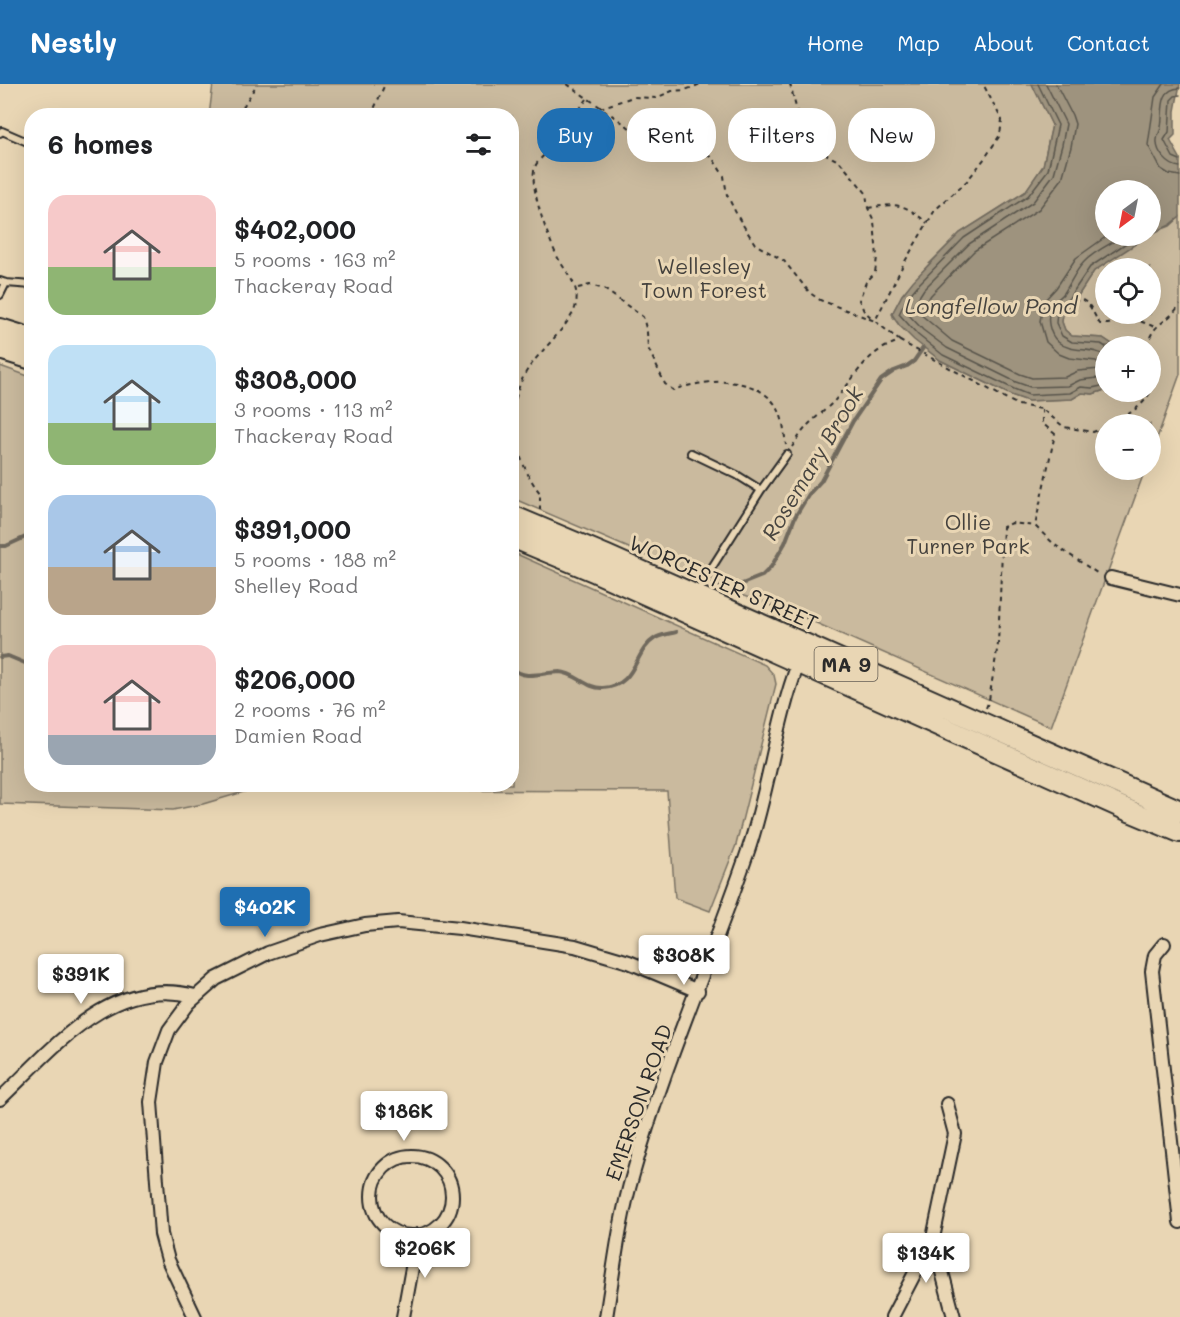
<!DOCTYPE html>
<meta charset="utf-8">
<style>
:root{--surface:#fff;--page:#f2f2f2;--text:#202124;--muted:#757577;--accent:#1f6fb2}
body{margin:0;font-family:Mali,sans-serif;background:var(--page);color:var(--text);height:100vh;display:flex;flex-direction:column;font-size:22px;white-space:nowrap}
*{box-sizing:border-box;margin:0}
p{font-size:20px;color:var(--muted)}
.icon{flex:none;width:33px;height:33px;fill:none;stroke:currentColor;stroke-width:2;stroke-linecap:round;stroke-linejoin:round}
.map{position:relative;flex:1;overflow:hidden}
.side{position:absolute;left:24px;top:24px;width:495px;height:684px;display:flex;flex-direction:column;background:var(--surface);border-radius:24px;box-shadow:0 6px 24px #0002}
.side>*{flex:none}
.guide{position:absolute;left:537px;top:24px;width:552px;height:54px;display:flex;gap:12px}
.needle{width:39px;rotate:212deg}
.fabs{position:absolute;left:1095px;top:96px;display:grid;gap:12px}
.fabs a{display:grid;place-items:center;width:66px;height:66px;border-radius:50%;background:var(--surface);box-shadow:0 6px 24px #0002;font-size:30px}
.price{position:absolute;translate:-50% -51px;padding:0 14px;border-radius:6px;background:#fff;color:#222;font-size:20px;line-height:39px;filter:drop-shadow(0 2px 3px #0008)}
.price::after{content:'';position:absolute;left:50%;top:36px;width:18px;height:14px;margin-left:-9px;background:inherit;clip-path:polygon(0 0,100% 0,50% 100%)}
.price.selected{background:var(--accent);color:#fff}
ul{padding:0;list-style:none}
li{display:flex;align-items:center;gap:18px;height:150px;padding:0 24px}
li span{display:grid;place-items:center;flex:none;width:168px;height:120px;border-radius:18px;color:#555}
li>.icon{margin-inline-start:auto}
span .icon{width:72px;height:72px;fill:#fffc;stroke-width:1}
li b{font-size:26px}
h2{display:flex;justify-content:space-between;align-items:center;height:72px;padding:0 24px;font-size:26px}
.pill{padding:0 21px;border-radius:24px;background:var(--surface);box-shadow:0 6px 24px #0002;font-size:21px;line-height:54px}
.pill.selected{background:var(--accent);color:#fff}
header{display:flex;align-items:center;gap:36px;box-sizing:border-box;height:84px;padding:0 30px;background:var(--accent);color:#fff}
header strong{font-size:28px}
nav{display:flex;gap:33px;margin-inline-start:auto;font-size:21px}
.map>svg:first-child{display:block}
</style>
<header>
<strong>Nestly</strong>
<nav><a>Home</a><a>Map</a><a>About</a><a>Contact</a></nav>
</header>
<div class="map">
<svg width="1180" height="1233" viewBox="0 0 1180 1233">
<rect width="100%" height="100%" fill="#e9d6b4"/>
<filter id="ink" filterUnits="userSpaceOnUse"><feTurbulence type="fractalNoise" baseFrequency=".0167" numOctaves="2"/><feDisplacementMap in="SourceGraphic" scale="12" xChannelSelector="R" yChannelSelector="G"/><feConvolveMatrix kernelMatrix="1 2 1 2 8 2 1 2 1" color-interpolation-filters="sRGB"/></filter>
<g filter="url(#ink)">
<path fill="#caba9e" stroke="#7a7264" stroke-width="1.5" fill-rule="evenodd" d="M213,0H1032L1052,41L1043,82L1025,108L960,149L929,180L902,211L894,226L893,233L899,241L940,276L1011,311L1028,317L1048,316L1072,315L1082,309L1093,310L1105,306L1106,308H1150V262H1115L1103,254L1072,252L1065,246L1062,238L1063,229L1074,218L1094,187L1137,158L1154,148L1170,142L1180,133V290L1151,371L1150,340H1106V386H1145L1051,643L805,534L727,506L512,414V32H209ZM1106,184H1150V230H1106Z
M0,282L31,293L32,700L267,701L203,720L173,726L0,720Z
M512,468L765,581L774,591L776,600L736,761L710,827L675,814L667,707L321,706L282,701L512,700Z"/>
<path fill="#9e937e" stroke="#70695d" stroke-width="1.5" d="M1032,0H1180L1175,27V51L1170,56L1180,74V133L1170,141L1151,150L1150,106H1106V152H1148L1094,187L1074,218L1063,229L1062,238L1065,246L1072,252L1103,254L1115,262H1106L1105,306L1093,310L1082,309L1072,315L1048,316L1028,317L1011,311L940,276L914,256L899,241L892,230L902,211L913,197L960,149L1025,108L1043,82L1052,41Z"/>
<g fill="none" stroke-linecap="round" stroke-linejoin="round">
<path stroke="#59554c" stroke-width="1.5" d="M1038,0L1058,41L1048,86L1028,112L964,154L918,201L907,214L899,230L918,251L943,271L1014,305L1029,311L1048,310L1070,309L1081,303L1092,304L1106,301
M1046,0L1066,40L1062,61L1054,90L1033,118L969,160L924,205L908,230L923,246L947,264L1016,298L1030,303L1068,302L1080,296L1106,293
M1056,0L1072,31L1075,40L1071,63L1062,95L1039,125L974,167L931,211L919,229L952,257L1020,290L1032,294L1065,293L1078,287L1100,285L1101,281L1096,277L1069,274L1059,270L1046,258L1040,237L1044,217L1056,204L1076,174L1107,152
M1164,0L1155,13L1148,61L1161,85L1169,90L1180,92
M1180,4C1158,5 1164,27 1161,43C1161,47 1157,51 1157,56C1156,68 1168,82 1180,83
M1180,11L1175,12L1171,16L1169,48L1164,56L1173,73L1180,76
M1106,263L1101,260L1072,258L1062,252L1056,239L1057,227L1069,214L1090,183L1137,152
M1106,272C1091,262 1072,270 1058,258C1049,250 1046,234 1051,223C1054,217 1060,214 1064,209C1071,199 1075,187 1084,178C1094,167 1111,160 1123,152"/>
<path stroke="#70695d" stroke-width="4" d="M0,462H6L32,450
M727,506L762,492L771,483L785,459L795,433L809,410L821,397L853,337L881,296L894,287L907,282L914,277L923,264
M0,573L8,572L32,582
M512,584C525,597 543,588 560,588C576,589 587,605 603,604C637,602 634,567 654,555C659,551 669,550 676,548"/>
<defs>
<path id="service" d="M0,49L2,47L32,60
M0,197L6,199L32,201
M0,211L6,199
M691,369L737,391L761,406
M698,508L709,488L761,406L787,370"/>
<path id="minor" d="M1111,494L1180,511
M1164,860L1155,871L1152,887L1180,1138
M0,1015C53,965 111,890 195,912
M947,1020L955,1050L933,1154L954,1233
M372 1112a40 40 0 1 1 80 0a40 40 0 1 1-80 0Z
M195,1233L168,1176L161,1150L151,1018L157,978L169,946L189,919L216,895L268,869L320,851L365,841L398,838L460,844L575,862L629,878L698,907
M403,1233L418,1151
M606,1233C614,1185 619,1137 633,1090C664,979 712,873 749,764C769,704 776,639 798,580
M892,1233L933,1154"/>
<path id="trunk" d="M0,245L32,255
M0,265L32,275
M512,432L607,472L1180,727
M512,453L596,488L1132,728L1180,748"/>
</defs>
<use href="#service" stroke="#2b2b2b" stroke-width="10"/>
<use href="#minor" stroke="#2b2b2b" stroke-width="16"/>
<use href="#trunk" stroke="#2b2b2b" stroke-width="24"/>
<path stroke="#2b2b2b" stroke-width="2" stroke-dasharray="4.5 4.5" stroke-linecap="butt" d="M567,0L626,41L648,59L686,61L699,64L713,75L724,92L727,111L738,133L755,160L784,177L810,209L820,216L875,237
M790,0L803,51L813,63L840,78L866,109L868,124L874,137L877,173L875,189L866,198L859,216L864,227L873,235
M600,24L633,13L656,14L672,7L685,6L701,0
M241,32L243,23L257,0
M371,32L385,0
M868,124C898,119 904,119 927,139
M578,204L590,201L604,205L643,233L647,248L648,264L665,300L673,306C706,295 758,290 778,325C784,336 784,349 786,361
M1074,218L1080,215C1092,219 1093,231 1100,240C1110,241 1116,237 1125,236C1135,234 1145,239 1155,243
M900,257L875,237L904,179L935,126L967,97L985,74L1000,51L1002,36L983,0
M1147,262C1154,236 1167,241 1180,220
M1042,325V339L1055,350L1035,442L1055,461L1100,491
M1112,340C1134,326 1160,315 1150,284
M792,363C798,354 804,344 812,337C820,330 829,323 836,315C858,290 865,268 900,257L1018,321L1042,325L1064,343L1093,348L1106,343
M540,426V409C514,376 503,322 528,285C539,268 569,242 575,224C582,201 565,189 556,170C548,153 528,101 535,83C538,75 548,69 552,62C556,53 559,46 565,38C574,29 579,27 587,15
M986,624L989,616L998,560L1003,443L1012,439L1035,442"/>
<use href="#service" stroke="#e9d6b4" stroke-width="6"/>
<use href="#minor" stroke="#e9d6b4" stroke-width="12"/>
<use href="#trunk" stroke="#e9d6b4" stroke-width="20"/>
</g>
</g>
<g text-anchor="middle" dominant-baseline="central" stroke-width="6" stroke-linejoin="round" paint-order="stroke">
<rect fill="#e9d6b4" stroke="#645e54" stroke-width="1.5" x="814.5" y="563" width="63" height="34" rx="4.5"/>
<g font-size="20" font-weight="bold" fill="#2b2b2b">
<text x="846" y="580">MA 9</text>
</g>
<g font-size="21" fill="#43403c" stroke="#e9d6b4">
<text x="704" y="181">Wellesley<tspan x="704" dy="24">Town Forest</tspan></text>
<text x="968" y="437">Ollie<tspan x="968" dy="24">Turner Park</tspan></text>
</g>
<g font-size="21" fill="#2b2b2b" stroke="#e9d6b4">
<text transform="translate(724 498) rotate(24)">WORCESTER STREET</text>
<text transform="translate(638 1018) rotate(-71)">EMERSON ROAD</text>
</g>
<g font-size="22" font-style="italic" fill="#484540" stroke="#e9d6b4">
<text x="991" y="221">Longfellow Pond</text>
<text transform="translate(812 379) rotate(-59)">Rosemary Brook</text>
</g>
</g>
</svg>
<div class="fabs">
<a><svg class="needle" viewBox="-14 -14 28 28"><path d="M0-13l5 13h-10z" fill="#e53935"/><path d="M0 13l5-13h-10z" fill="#757577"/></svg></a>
<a><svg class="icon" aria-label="locate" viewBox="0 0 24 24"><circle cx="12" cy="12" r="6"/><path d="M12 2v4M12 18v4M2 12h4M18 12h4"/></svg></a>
<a>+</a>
<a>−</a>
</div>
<b class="price selected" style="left:265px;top:854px">$402K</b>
<b class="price" style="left:684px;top:902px">$308K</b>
<b class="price" style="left:81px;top:921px">$391K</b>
<b class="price" style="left:404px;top:1058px">$186K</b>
<b class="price" style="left:425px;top:1195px">$206K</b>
<b class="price" style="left:926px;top:1200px">$134K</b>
<div class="guide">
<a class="pill selected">Buy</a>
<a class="pill">Rent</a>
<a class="pill">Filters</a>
<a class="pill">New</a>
</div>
<section class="side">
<h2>6 homes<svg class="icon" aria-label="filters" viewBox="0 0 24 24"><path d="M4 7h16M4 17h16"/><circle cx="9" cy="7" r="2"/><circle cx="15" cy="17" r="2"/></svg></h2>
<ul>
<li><span style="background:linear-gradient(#f6c9c9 60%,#8fb573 0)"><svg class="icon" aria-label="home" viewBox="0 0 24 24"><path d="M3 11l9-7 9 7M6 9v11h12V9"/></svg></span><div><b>$402,000</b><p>5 rooms · 163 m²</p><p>Thackeray Road</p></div></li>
<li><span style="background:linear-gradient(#bfe0f5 65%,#8fb573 0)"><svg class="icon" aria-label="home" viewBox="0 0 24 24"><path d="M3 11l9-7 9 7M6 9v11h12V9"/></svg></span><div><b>$308,000</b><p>3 rooms · 113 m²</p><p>Thackeray Road</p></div></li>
<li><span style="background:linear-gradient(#a9c7e8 60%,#b9a48a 0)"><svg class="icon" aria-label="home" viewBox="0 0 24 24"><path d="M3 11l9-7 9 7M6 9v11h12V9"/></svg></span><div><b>$391,000</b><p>5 rooms · 188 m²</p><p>Shelley Road</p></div></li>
<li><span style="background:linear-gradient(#f6c9c9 75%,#9aa5b1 0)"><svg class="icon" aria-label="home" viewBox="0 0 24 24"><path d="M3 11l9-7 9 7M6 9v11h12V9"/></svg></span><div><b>$206,000</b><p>2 rooms · 76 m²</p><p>Damien Road</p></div></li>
</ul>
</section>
</div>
